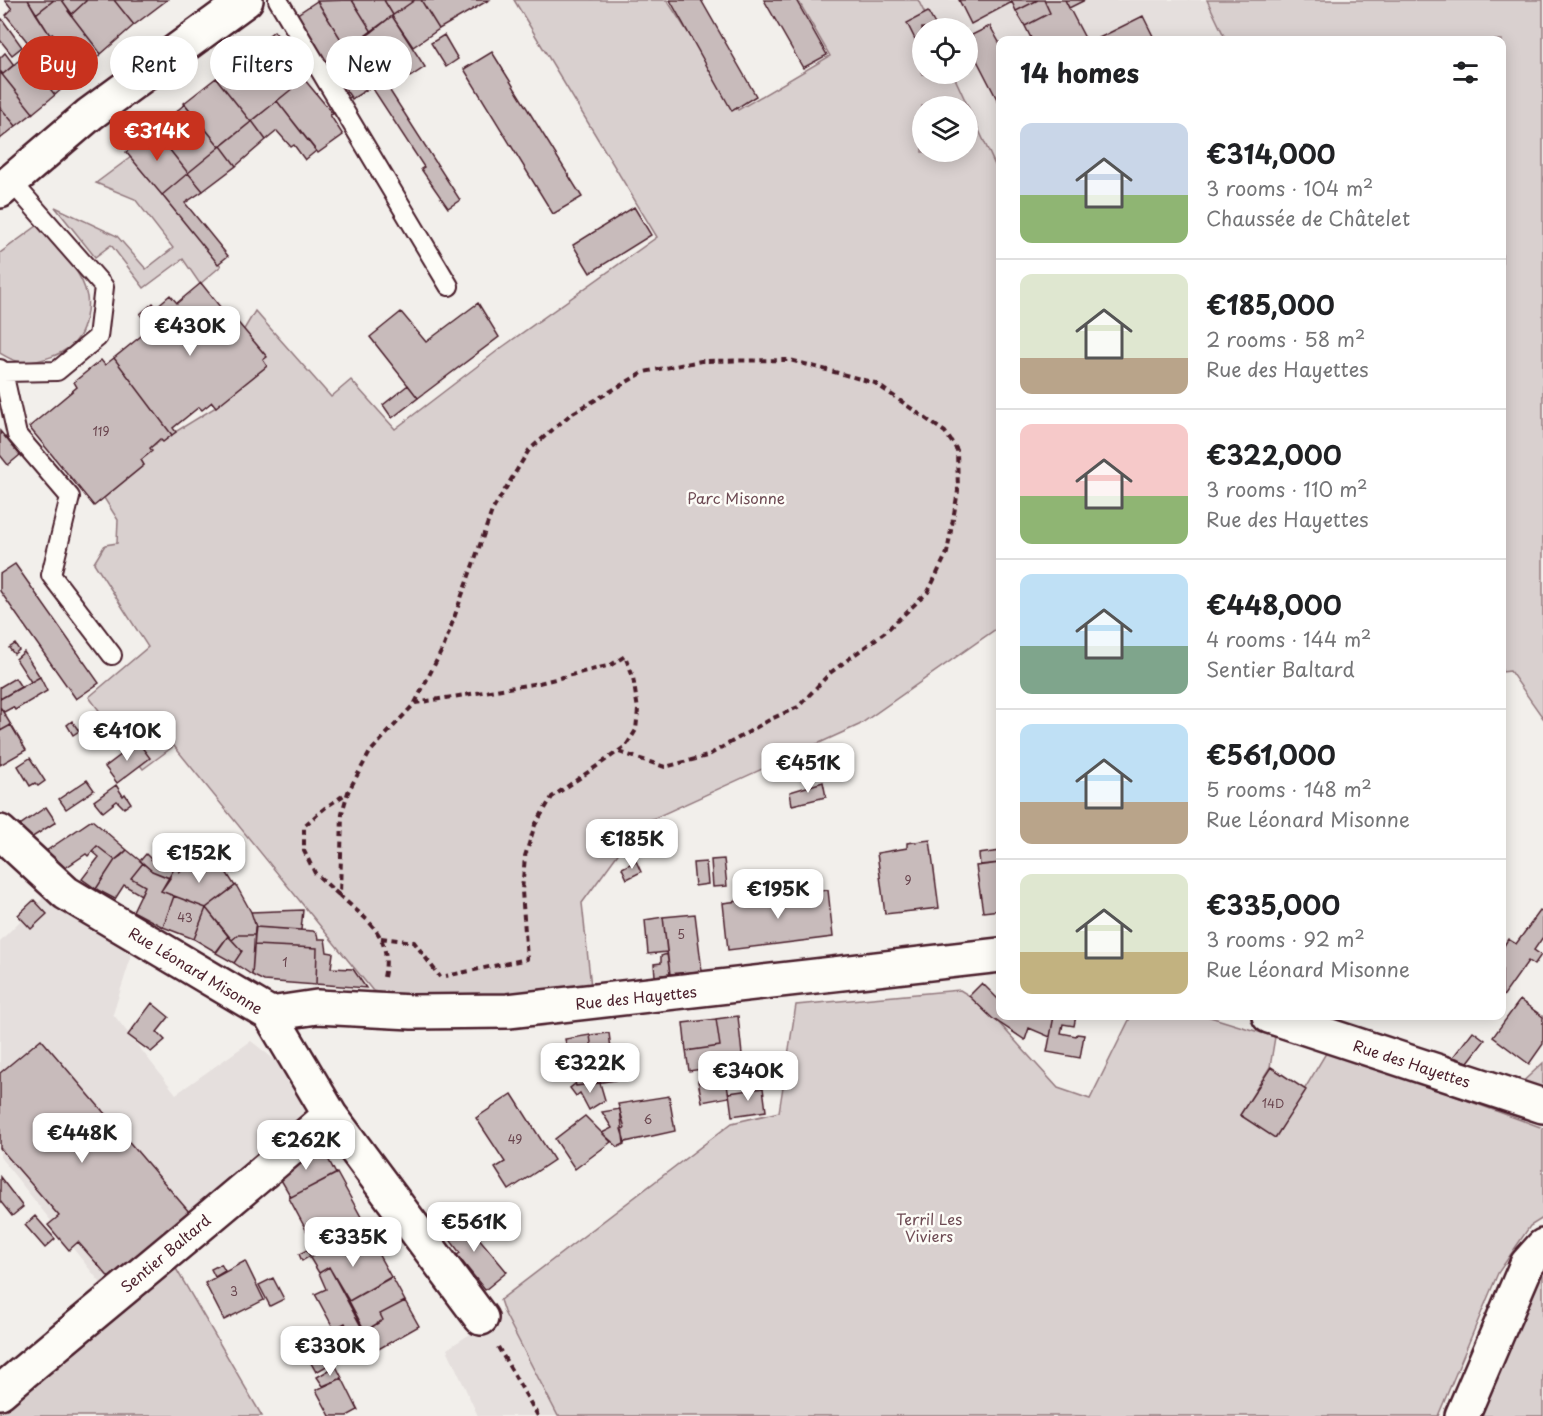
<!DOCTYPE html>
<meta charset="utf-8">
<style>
:root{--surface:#fff;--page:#f6f6f6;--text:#202124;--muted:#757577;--line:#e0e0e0;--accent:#c8321e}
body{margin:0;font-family:"Playpen Sans",sans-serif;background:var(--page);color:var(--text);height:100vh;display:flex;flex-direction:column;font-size:22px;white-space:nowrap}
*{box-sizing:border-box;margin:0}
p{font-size:20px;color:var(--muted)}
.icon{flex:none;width:33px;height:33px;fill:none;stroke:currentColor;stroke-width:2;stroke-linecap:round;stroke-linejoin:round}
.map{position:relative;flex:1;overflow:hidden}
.drawer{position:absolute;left:996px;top:36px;width:510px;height:984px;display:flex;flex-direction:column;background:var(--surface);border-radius:12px;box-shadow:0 3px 15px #0003}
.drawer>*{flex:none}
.banner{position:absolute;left:18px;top:36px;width:570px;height:54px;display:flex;gap:12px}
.buttons{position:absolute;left:912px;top:18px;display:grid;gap:12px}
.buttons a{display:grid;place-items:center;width:66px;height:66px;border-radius:50%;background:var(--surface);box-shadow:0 3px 15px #0003;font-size:30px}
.price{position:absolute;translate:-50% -51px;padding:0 14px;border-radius:12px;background:#fff;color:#222;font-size:20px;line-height:39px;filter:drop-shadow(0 2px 3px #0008)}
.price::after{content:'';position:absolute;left:50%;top:36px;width:18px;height:14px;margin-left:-9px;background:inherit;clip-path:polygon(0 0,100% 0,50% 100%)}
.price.current{background:var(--accent);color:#fff}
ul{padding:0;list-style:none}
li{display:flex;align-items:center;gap:18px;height:150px;padding:0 24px}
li+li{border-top:2px solid var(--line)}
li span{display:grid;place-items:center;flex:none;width:168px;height:120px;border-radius:12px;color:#555}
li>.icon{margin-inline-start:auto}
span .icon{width:72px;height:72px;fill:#fffc;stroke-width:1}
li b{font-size:26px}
h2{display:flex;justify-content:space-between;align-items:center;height:72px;padding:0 24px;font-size:26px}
.tag{padding:0 21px;border-radius:27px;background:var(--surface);box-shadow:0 3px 15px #0003;font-size:21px;line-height:54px}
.tag.current{background:var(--accent);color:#fff}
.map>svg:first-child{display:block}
</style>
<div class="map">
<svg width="1543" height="1416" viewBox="0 0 1543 1416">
<rect width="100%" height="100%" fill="#f2efeb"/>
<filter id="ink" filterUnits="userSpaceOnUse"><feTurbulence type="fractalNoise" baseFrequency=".0167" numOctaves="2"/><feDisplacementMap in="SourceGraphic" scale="12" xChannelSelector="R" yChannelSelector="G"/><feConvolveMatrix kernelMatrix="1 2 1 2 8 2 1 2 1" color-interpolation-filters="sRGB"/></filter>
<g filter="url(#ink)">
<path fill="#e5dfdd" d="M918,0H1207L1226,40H1000V176L953,74H968V28H932Z
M43,898L132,954L113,1014L176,1094L251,1041L289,1071L310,1107L302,1140L107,1291L0,1157V941Z
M504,1312L558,1416H478L447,1349Z"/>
<path fill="#d9d0cf" stroke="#92787d" stroke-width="1.5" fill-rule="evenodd" d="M514,0H667L738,110L830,56L798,0H918L932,28H922V74H953L1000,176V626L859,725L639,825L582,903L591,987L581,995L423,1002L373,991L174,746L143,769L89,697L148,647L94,563L105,545L117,543L118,520L104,498L144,465L141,460L151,451L149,448L216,407L243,331L255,311L331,397L351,380L395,429L501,348L657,237ZM922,106H968V152H922Z
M1207,0H1543V718L1510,671L1502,672V40H1226Z
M131,157L221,266L200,284L183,259L144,288L111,245L95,257L55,207L117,236L146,269L173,248L135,199L96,183Z
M37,226C54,244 83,270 87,297C89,308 85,328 79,337C69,354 35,365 17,361C11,360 5,356 0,353V253Z
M960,990L970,996L998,1022L1058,1088L1090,1099L1131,1016H1207L1275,1037L1270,1067L1240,1115L1276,1137L1326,1053L1339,1056H1345L1543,1128V1218L1530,1226L1498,1273L1438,1416H558L504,1312L500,1300L732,1123L779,1112L796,1005Z
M1543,1063V1097L1517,1087Z
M1543,1248V1416H1451Z
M171,1260L262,1416H0V1397Z"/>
<path fill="#c8bbbb" stroke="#4a1f2b" stroke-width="1.5" d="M5,0H28L50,35L33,49L6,15L12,9Z
M28,0H54L36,14Z
M54,0H62L69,10L68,11L101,54L82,71L53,34L50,35L36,14Z
M62,0H87L72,14Z
M87,0H114L134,25L101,54L68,11L69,10L72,14Z
M114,0H167L134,25Z
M352,0L372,32L347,49L317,1Z
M352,0H384L393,15L372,32Z
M384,0H415L393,15Z
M415,0H421L439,29L413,47L392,16Z
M421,0H489L439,29Z
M670,0H701L756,96L732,111Z
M764,0H796L827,55L803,68Z
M959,0H1038L1016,11L1012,2L971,24Z
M1038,0H1044L1050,13L1025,26L1016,11Z
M1044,0H1065L1086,40H1032L1025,26L1050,13Z
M1065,0H1085L1069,8Z
M317,1L347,49L324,66L293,17Z
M928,12L937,28H922V53L907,23Z
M392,16L425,67L410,77L407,70L400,75L404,81L390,90L358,41Z
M1143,16L1155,40H1095Z
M2,19L22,47L12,55L0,40V21Z
M990,26L1000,44V105L968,43V37Z
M274,31L309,75L251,122L216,78Z
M53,34L82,71L55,95L24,56Z
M444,35L458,59L446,67L431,43Z
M358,41L460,200L448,208L421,169L424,167L347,49Z
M347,49L359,67L350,73L354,79L340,88L324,66Z
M492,52L582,197L553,214L464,69Z
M5,53L14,65L3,74L0,71V58Z
M24,56L55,95L33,113L0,72L3,74Z
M358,68L371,87L352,99L343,86L354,79L350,73Z
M0,72L33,113L16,126L0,107Z
M216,78L251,122L220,147L184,103Z
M304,79L333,114L330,115L343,135L318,153L277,101Z
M277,101L316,151L305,160L294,145L291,147L277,131L266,140L252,121Z
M185,104L220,147L188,173L154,130Z
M0,107L16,126L0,139Z
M252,121L266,140L236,166L221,146Z
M154,130L188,173L162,195L126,152Z
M221,146L236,166L203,191L188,173Z
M188,173L203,191L185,203L228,256L218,264L162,195Z
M634,207L651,235L590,273L573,245Z
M201,283L232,322L235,319L267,357L263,360L267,366L216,407L212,402L202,410L199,407L173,428L176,432L172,435L114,358L151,328L140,314L153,303L156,307L170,295L177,303Z
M478,303L499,337L418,398L370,337L401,312L426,342Z
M114,358L172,435L163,442L160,439L150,448L152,451L141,460L144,465L94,506L29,427L77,387L74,382L101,360L105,365Z
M408,385L418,398L392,418L383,405Z
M0,431L20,455L8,465L0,455Z
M15,564L99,683L76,699L0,591V574Z
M15,644L19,650L14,654L9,648Z
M24,652L40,677L31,682L16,659Z
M40,677L47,691L15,710L13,707L4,712L0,707V699Z
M15,678L21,687L0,699V687Z
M0,707L11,725L0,731Z
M72,721L79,731L73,735L67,725Z
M11,725L26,750L0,765V731Z
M138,742L150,758L117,783L105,767Z
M30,758L45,781L38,786L35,783L30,786L18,766Z
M87,780L94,790L66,809L59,799Z
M823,782L826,797L792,805L790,792Z
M116,785L123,796L125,794L131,803L124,808L117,801L103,812L94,801Z
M46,807L56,822L31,838L20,825Z
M92,820L127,850L121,856L115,860L97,846L88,856L86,854L65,868L46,851Z
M930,840L939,908L885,914L877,853L907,848V843Z
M97,846L115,860L96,889L82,879L99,857L92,851Z
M162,847L175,867L169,878L152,871L140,861L146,854L152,860Z
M127,850L143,863L131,878L145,886L141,895L124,885L115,899L96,889L115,860Z
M1000,851V863L980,865L979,854Z
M724,859L727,886L713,887L711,860Z
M210,861L217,871L223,867L235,886L206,908L161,891L175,867L180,872L194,862L199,868Z
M636,861L641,872L627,879L622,868Z
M706,862L708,884L695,886L693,863Z
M143,863L152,871L170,878L161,891L174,896L163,927L133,911L145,886L131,878Z
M1000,863V910L983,912L976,866Z
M236,885L251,912L256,927L255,935H238L232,940L206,908Z
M828,890L833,937L728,950L723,903Z
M174,896L206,908L194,939L163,927Z
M34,900L47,914L31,929L18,915Z
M206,908L228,936L216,952L194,939Z
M303,910L301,930L256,927L251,912Z
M1540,911L1543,913V937L1534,950L1541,955L1534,965L1528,961L1502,998V949L1508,939L1516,944Z
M695,914L702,971L670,974L663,917Z
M663,917L667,952L648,954L645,920Z
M255,927L313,931L317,934L318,939H325L327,952L333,953L331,968L353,969L366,988L316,984L317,948L254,945Z
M238,935H255L252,975L234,963L242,951L232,940Z
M228,936L242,951L234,963L216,953Z
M254,945L317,948L316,985L264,981L252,975Z
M667,954L670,974L655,976L654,964L661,963V956Z
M982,983L1000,1001V1016H1054L1050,1037L1029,1028L1025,1040L992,1018L969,996Z
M1520,1000L1543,1017V1044L1529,1064L1493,1037Z
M152,1003L169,1017L157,1032L165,1040L151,1052L128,1035Z
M738,1016L743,1064L724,1067L729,1097L702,1102L698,1081L703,1080L702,1069L689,1071L686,1051L720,1046L716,1019Z
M1054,1016H1076L1074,1026L1063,1024L1061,1033L1076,1036L1077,1034L1084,1035L1080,1058L1047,1052Z
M716,1019L720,1046L686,1051L683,1023Z
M1473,1031L1485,1040L1468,1062L1453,1057Z
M609,1033L615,1080L596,1083L590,1035Z
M590,1035L596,1083L576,1086L565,1039Z
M41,1039L190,1213L112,1281L78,1242L69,1250L48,1225L59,1216L0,1148V1073Z
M1271,1067L1306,1090L1275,1138L1240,1115Z
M600,1083L605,1100L589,1110L580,1093L576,1096L570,1088L575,1084L576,1086Z
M763,1088L766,1111L732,1116L729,1093Z
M512,1094L554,1160L509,1190L495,1168L505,1162L476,1118Z
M669,1096L675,1131L625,1142L621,1129L625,1128L618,1104Z
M620,1109L624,1144L618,1147L602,1133L612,1128L602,1112Z
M585,1116L611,1142L575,1169L555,1139Z
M313,1145L324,1151L336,1174L291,1197L277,1173Z
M337,1173L366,1226L318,1252L289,1198Z
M0,1177L23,1207L12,1216L0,1201Z
M457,1214L475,1240L478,1237L507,1272L485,1290L457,1255L460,1253L440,1226Z
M35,1216L55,1239L45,1248L25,1225Z
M341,1241L350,1256L372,1243L391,1277L349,1301L329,1267L319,1273L310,1258Z
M307,1250L310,1256L302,1261L299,1254Z
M245,1261L264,1300L224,1320L205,1283Z
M221,1264L225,1271L215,1277L211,1269Z
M329,1267L364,1332L354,1340L345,1323L334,1329L315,1294L326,1289L319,1273Z
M392,1277L405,1301L380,1314L383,1320L365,1331L349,1301Z
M273,1278L284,1299L270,1306L259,1285Z
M405,1301L419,1326L375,1351L364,1332L383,1320L380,1314Z
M331,1353L334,1358L330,1360L332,1363L316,1372L311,1363Z
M336,1366L342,1378L323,1386L317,1377Z
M342,1378L358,1410L347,1416H330L316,1390Z"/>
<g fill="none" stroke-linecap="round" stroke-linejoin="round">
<defs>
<path id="lane" d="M278,0L449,286
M0,369L3,372L57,371L98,337L104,287L11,181
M3,372L17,435L70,497L51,575L112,655"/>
<path id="street" d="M0,832L66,893L270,1014L330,1115L481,1318
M270,1014L317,1007L412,1012L508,1011L1000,955
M1269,1016L1543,1106
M0,1392C110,1299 222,1209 330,1115
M1462,1416L1527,1264L1543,1246"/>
<path id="primary" d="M0,191L90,114L246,0"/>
</defs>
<use href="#lane" stroke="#4a1f2b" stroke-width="22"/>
<use href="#street" stroke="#4a1f2b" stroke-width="38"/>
<use href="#primary" stroke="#4a1f2b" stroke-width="38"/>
<path stroke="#4a1f2b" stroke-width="4" stroke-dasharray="6 4.5" stroke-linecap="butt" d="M415,703L444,646L492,511L529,450L571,414L644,372L701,361L790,360L875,383L945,432L957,450L958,491L947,553L928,592L885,632L830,673L798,707L771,719L707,756L665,767L619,752
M339,895L315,873L304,851V826L326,807L347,793
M381,938L414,942L440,977
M384,977C393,935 367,920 340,896L342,813L348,792L370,752L415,703L539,683L611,665L625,656L633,677L638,710L636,730L626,746L552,797L535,825L525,856L522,891L527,959L446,976
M498,1347L538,1416"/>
<use href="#lane" stroke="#fdfcf7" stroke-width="18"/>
<use href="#street" stroke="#fdfcf7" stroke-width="33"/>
<use href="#primary" stroke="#fdfcf7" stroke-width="33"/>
</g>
</g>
<g text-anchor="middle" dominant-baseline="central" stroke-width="5" stroke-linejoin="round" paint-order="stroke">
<g font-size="12" fill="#6a464f">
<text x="101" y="431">119</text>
<text x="908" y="880">9</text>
<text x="185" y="917">43</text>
<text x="681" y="934">5</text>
<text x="285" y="962">1</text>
<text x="1273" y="1103">14D</text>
<text x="648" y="1119">6</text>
<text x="515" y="1139">49</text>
<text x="234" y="1291">3</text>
</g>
<g font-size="15" fill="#6e4b54" stroke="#fdfcf7">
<text x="736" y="497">Parc Misonne</text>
<text x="929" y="1218">Terril Les<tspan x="929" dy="17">Viviers</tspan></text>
</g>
<g font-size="15" fill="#4a1f2b" stroke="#fdfcf7">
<text transform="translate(196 970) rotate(31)">Rue Léonard Misonne</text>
<text transform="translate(636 997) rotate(-6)">Rue des Hayettes</text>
<text transform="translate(1412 1063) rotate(18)">Rue des Hayettes</text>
<text transform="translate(165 1253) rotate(-40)">Sentier Baltard</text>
</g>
</g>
</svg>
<div class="buttons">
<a><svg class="icon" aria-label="locate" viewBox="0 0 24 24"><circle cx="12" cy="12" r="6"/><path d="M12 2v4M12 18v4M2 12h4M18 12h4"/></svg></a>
<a><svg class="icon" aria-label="layers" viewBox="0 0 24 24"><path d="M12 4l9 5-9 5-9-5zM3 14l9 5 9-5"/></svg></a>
</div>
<b class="price current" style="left:157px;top:162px">€314K</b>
<b class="price" style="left:190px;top:357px">€430K</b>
<b class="price" style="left:127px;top:762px">€410K</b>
<b class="price" style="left:808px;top:794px">€451K</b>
<b class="price" style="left:632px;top:870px">€185K</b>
<b class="price" style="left:199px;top:884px">€152K</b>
<b class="price" style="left:778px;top:920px">€195K</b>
<b class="price" style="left:590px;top:1094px">€322K</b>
<b class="price" style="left:748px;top:1102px">€340K</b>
<b class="price" style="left:82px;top:1164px">€448K</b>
<b class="price" style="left:306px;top:1171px">€262K</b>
<b class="price" style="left:474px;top:1253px">€561K</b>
<b class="price" style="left:353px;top:1268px">€335K</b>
<b class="price" style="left:330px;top:1377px">€330K</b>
<div class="banner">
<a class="tag current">Buy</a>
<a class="tag">Rent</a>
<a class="tag">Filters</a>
<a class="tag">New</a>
</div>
<section class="drawer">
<h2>14 homes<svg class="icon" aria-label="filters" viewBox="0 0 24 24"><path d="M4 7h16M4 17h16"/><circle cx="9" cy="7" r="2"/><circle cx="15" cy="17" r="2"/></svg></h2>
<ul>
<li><span style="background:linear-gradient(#c9d6e8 60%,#8fb573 0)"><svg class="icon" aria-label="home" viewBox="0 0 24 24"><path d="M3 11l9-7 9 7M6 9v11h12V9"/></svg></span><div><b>€314,000</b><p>3 rooms · 104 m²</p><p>Chaussée de Châtelet</p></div></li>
<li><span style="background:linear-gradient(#dfe7d0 70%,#b9a48a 0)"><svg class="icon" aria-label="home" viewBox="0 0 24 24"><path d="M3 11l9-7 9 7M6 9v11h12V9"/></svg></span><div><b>€185,000</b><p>2 rooms · 58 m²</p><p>Rue des Hayettes</p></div></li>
<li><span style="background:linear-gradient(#f6c9c9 60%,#8fb573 0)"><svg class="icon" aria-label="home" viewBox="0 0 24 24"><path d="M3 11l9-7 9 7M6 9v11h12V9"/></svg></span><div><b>€322,000</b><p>3 rooms · 110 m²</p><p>Rue des Hayettes</p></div></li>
<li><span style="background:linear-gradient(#bfe0f5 60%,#7fa58c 0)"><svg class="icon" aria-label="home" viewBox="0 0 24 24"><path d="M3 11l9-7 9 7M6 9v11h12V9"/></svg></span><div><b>€448,000</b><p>4 rooms · 144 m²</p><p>Sentier Baltard</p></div></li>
<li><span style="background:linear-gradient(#bfe0f5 65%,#b9a48a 0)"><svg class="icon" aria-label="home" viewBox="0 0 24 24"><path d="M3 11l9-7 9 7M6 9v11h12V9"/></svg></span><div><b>€561,000</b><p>5 rooms · 148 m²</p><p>Rue Léonard Misonne</p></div></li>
<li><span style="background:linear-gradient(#dfe7d0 65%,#c2b280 0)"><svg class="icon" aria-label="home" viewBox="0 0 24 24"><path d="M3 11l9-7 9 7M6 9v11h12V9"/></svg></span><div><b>€335,000</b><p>3 rooms · 92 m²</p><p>Rue Léonard Misonne</p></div></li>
</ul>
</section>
</div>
